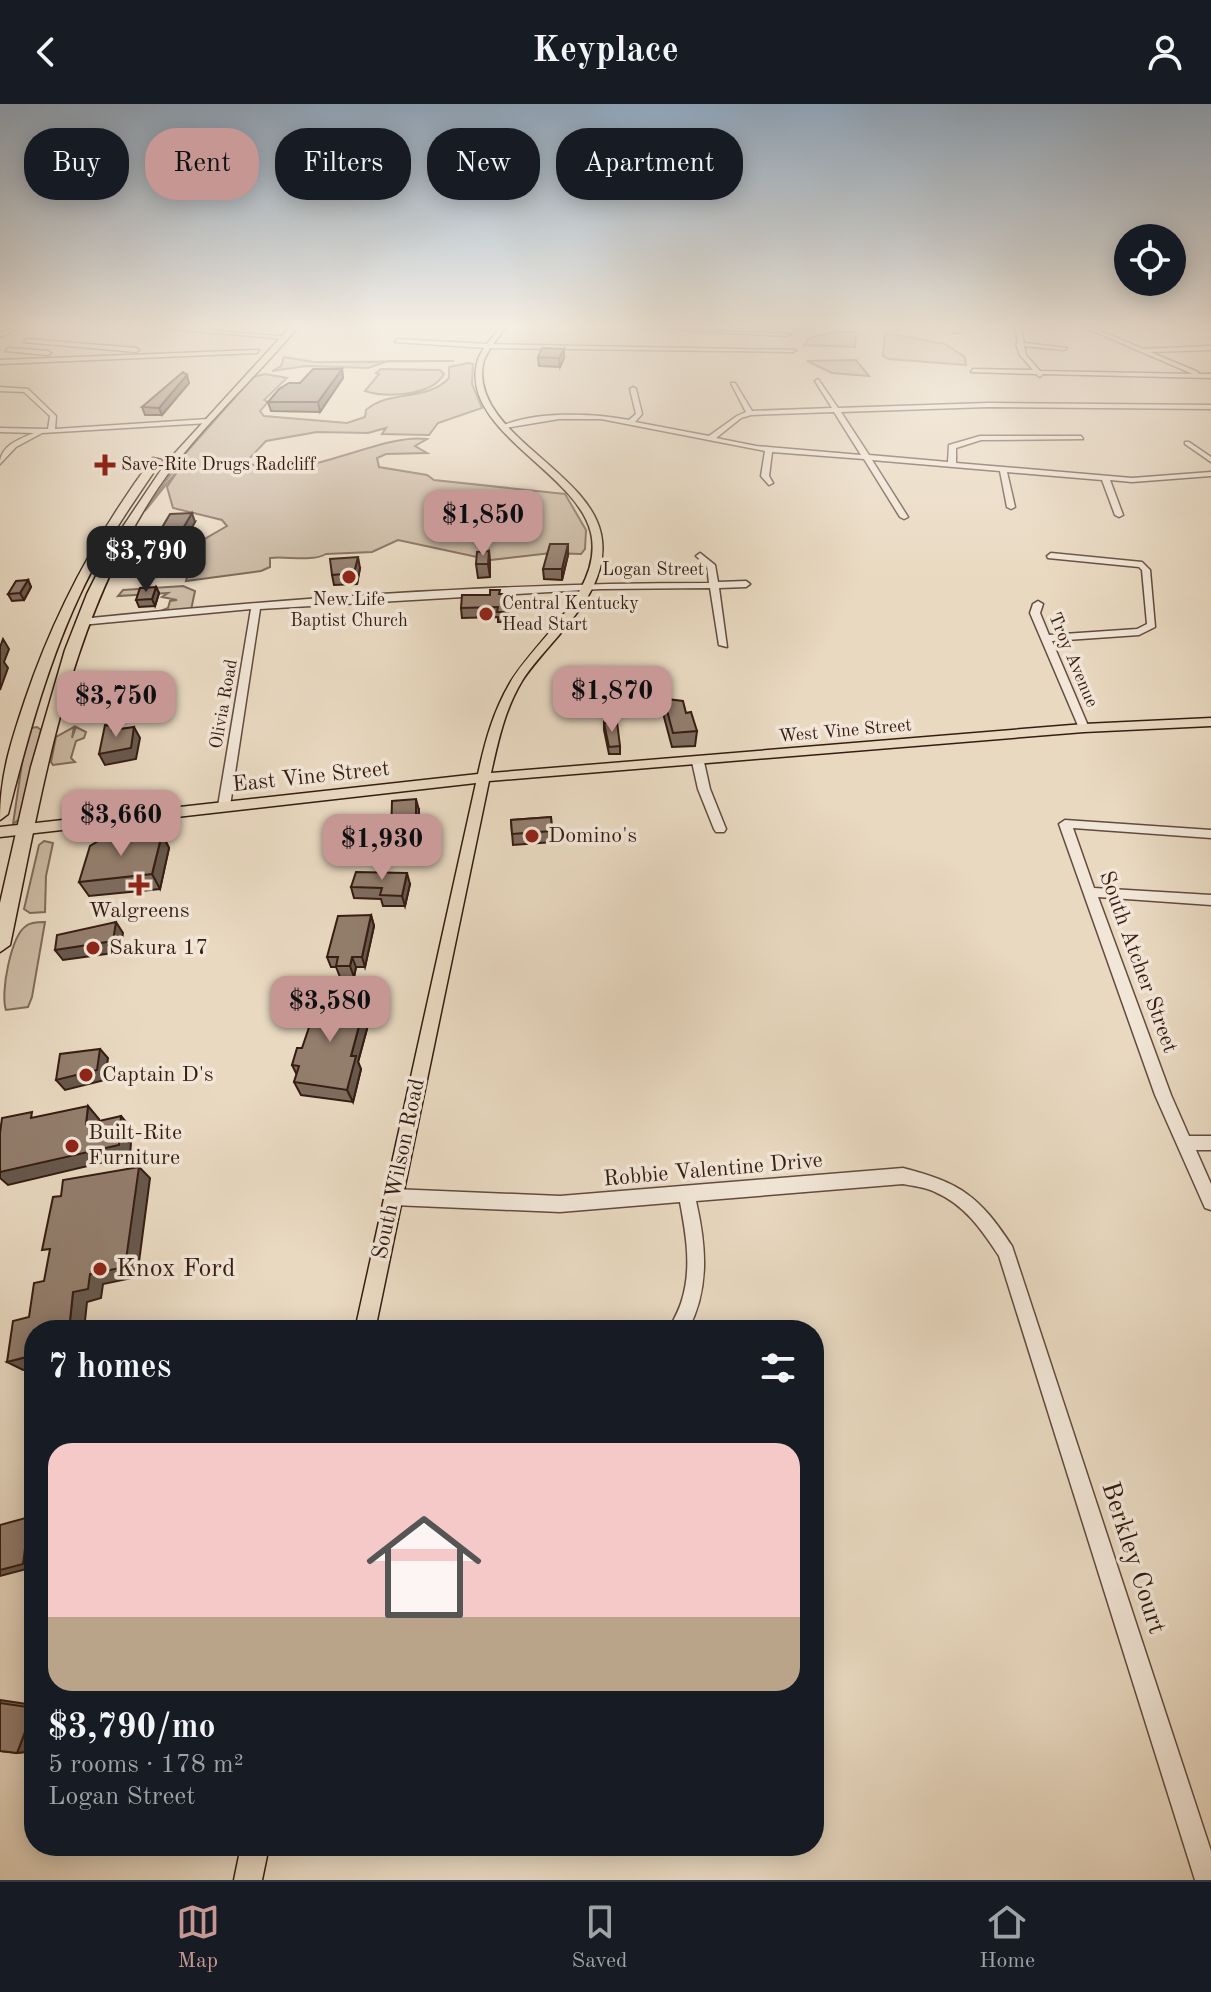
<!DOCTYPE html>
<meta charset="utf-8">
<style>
:root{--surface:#171b24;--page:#20242c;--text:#f1f3f6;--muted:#9ea1a6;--line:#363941;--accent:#c59692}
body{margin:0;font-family:"Old Standard TT",serif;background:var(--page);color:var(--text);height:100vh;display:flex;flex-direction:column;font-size:30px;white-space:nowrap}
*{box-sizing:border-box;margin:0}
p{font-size:26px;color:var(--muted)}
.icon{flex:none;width:44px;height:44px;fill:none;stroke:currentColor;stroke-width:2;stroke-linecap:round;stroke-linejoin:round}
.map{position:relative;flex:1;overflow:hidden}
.drawer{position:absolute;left:24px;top:1216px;width:800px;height:536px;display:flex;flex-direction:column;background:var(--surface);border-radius:32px;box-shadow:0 4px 20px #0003}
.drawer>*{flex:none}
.top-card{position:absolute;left:24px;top:24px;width:800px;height:72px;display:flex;gap:16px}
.controls{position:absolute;left:1114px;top:120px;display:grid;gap:16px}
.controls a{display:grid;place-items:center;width:72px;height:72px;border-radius:50%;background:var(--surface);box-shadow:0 4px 20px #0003;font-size:40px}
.price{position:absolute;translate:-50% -68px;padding:0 18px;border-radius:16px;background:var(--accent);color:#111;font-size:26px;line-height:52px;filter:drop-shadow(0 2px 4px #0008)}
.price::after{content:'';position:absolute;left:50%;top:48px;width:24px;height:18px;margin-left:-12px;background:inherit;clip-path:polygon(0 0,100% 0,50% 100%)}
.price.current{background:#222;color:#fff}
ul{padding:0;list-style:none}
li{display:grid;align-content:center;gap:16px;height:424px;padding:0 24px}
li span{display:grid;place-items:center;height:248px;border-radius:24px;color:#555}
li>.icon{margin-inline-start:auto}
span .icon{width:144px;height:144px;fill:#fffc;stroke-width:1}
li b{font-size:34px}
h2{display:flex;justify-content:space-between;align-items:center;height:96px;padding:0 24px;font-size:34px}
.pill{padding:0 28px;border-radius:32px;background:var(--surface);box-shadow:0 4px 20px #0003;font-size:28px;line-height:72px}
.pill.current{background:var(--accent);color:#111}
header{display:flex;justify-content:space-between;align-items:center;height:104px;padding:0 24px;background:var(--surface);font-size:36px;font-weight:700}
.tabs{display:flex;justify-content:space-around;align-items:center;height:112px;border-top:2px solid var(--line);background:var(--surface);font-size:22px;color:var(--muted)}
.tabs a{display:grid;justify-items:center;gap:4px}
.tabs .current{color:var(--accent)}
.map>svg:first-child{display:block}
</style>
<header><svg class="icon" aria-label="back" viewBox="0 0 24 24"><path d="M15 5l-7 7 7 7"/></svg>Keyplace<svg class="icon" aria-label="person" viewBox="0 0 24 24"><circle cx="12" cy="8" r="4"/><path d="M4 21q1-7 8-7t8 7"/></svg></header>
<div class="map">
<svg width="1211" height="1776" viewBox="0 0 1211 1776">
<rect width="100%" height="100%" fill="#e9d9c1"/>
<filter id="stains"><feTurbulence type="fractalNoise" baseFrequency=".0025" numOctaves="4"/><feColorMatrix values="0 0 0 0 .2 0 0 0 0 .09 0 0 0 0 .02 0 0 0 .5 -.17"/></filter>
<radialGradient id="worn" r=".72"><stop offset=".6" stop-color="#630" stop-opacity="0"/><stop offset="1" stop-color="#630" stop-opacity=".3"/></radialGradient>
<path fill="#cbb9a3" stroke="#806a5a" stroke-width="2" d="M836,228H856L855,243L804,241L809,234Z
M885,229L945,240L965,253L966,261L889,255L883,252Z
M284,253L314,258L454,257H388L368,264L306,262L272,267L281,262Z
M856,256L869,272L832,269L807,257Z
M468,259L473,260L472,280L482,304L438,319L429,331L382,330L386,324L368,329L317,328L266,337L247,357C287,387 377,328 427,335L415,342L427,349L386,350L377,354L379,363L427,371L434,376L565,390L586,426L585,445L581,450L551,449L491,456L398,436L372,448L326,450C313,458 286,452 270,454V463L261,467L186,477L191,458L182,448L227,422L222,416L173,404L167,383L181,362L145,407L184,351L253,273L265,270L287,274L264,296L268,298L260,307L264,312L347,319L365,313L366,306C390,285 427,298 449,274V263Z
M381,265L440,266L444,270C432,292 386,294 365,287L379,270L376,269Z
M183,482L195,487L191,506L154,510L168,504L170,497L177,496L162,493L168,489L118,492L123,486Z
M37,623L41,626L21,714L13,720L25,639L31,624Z
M74,623L72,634L76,623L86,628L84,634L76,637L71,654L75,658L53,661L51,658L56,633Z
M44,737L53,739L46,772L45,808L30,809L24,805L39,741Z
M45,818L32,893L28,903L6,906C0,889 11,832 26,822C30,818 39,818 45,818Z"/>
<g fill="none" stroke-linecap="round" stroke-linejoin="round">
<defs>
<path id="minor" d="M13,224H20L0,233V229Z
M161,224H184L288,233L285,235Z
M642,224L791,230L788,232Z
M954,224H960L958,229H954Z
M1015,224H1021L1024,239L1067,244L1064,246L1024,242L1026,251L1040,267L1193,270L1086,224H1093L1143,245L1211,242V246L1150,248L1198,268V270H1211V274L1043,270L1040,273L1036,270L971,268L973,265L1033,266L1020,251L1016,240L1018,239Z
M26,235L136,244L139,246L136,248L24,238Z
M397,235L486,240L796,246L793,248L486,244L395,238Z
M8,244L48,247L51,249L48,251L6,247Z
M259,246L257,249L0,260V256Z
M818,275L838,304L988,299L1211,301V305L988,303L841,308L869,351L948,358L949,341L980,332H1081L1083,335L981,336L956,344V359L1132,374L1211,368V372L1132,378L1110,376L1123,411L1119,413L1115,411L1102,376L1007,368L1015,403L1011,405L1007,403L1000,367L872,356L908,413L904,415L900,413L864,355L772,348L769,372L773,379L769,381L761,372L765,347L601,315H559L505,324L502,322C535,307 593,309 629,316L636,310L630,285L633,283L636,285L642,310L635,318L709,332L737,312L746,308L731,279H735L752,307L832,304L815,277ZM834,308L861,351L756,342L716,334L741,314L751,311Z
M0,283L28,285L56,312L55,325L208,315L211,317L208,319L42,329L16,343L0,360C0,342 19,335 34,329L0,328V324L48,325L50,312L24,288L0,287Z
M1185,338H1189L1211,353V358L1185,340Z
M700,449L715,461L718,478L746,477L750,480L746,483L719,484L727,543L719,541L710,484L600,485L260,505L230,702L224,706L218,702L251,505L81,521L76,518L81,515C289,494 500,479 709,479L707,462L696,452Z
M1051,449L1142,458L1150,466L1155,523L1139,531L1052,537L1089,624L1084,627L1079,624L1030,509L1033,500L1038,497L1043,500L1040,509L1049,531L1137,525L1147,520L1142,466L1139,463L1048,454L1047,452Z
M698,655L704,658L710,685L726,725L724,728H716L714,725L698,685L692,658Z
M1065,716L1211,726V734L1073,724L1094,784L1211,791V801L1098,793L1171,991L1189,1032H1211V1046H1196L1211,1080V1106L1205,1104L1155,991L1059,720Z
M903,1064C961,1079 979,1092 1012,1142L1211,1747V1776H1195L999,1152C982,1126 964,1100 935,1088C925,1083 913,1082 903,1080L696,1097C706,1141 710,1184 688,1226H669C673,1216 679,1207 682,1196C692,1164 686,1130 680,1098L560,1108L393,1101L387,1098L385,1093L387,1088L393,1085L560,1092Z"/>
<path id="major" d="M500,224H506C498,234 486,247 483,260C471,328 588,366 601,430C613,489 550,534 522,577C505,605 498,637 491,669L1084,620L1211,614V622L1084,628L489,677L375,1226H355L476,679L0,733V723L478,670C485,638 493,608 510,579C535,536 604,486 591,429C577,368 461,327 477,259C480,246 492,234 500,224Z
M241,1742H269L262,1776H234Z"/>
<path id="highway" d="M289,224H297C252,278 198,325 158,384C67,520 43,684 10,841L0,848V799L31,663L65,546L87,490L114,436L165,360Z
M153,354L162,356C134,397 106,437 84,482C49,554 28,632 8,710L0,716C0,671 11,638 25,596C55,507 97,429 153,354Z"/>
</defs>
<use href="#minor" stroke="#634b3e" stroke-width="3"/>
<use href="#major" stroke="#361c12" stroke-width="3"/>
<use href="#highway" stroke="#361c12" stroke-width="3"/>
<use href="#minor" fill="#f1e6d7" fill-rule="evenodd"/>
<use href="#major" fill="#e9d9c1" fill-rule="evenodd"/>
<use href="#highway" fill="#e9d9c1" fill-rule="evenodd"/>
</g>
<path fill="#7e6c5e" stroke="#361c12" stroke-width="2" d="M538,253L564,254L560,263L539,262Z
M342,265L343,274L320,308L271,307L268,298L300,279Z
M189,279L162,311H145L142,303Z
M195,418L182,440H160L157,432Z
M489,447L490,461V473L478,474L476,460Z
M568,451L562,476L544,475L543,465Z
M360,464L357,480L334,481L332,471Z
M28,476L31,483L24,496L12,497L8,490Z
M156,483L159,489L155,502L139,503L136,496Z
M500,490L509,501L508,518H498V513L462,514L461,504Z
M665,599L686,609L697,627L695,642L672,643L664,613Z
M604,619L620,642V650H609L604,626Z
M419,706L418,730L433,740L432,754L369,758L366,747L391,732Z
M551,713L553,738L513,741L511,716Z
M162,730L169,744L160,785L89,792L79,778Z
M410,780L405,802H383L381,795L354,794L351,783Z
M371,811L374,822L365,863H356L354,873H340L336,863H331L327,853Z
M371,910L358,958L361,965L353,998L301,991L294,978L297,971L292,961L302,944Z
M0,1596L34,1601V1642L32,1647L17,1649L0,1647Z"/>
<path fill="#67584c" stroke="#361c12" stroke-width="2" d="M564,245V254L560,263L559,254Z
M342,265L343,274L320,308L318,298Z
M187,271L189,279L162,311L159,304Z
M192,409L195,418L182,440L179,431Z
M568,440V451L562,476V465Z
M489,447L490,461V473L488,460Z
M358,453L360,464L357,480L354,469Z
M28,476L31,483L24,496L20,489Z
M156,483L159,489L155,502L152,495Z
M3,535L9,545L4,558L8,564L0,586V543Z
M131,575L137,586L130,585Z
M143,584L148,595L146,606L112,611L106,600Z
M134,623L140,634L136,655L105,661L99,650Z
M416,695L419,706L418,741L416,731Z
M162,730L169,744L160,785L152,770Z
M430,730L433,740L432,754L430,743Z
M407,769L410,780L405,802L402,792Z
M371,811L374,822L365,863L362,853Z
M116,818L123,829L120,848L63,856L55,846Z
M352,853L356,863L354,873L350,862Z
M366,896L371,910L358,958L361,965L353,998L347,986L351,952Z
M100,945L108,954L105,976L65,986L56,976Z
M88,1002L99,1015L98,1032L86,1020Z
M121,1012L132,1025L130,1052L8,1081L0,1074V1068Z
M139,1063L150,1074L137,1173L103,1180L101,1194L87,1198L84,1226H69L73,1188L90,1170Z
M34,1251V1263L23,1266L7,1258Z
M29,1413L34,1414V1463L0,1472V1466Z
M34,1606V1642L32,1647L17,1649Z"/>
<path fill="#937e6d" stroke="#361c12" stroke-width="2" d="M542,244L564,245L559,254L538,253Z
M313,265H342L318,298H268L279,285L289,279H300Z
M183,268L187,271L159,304L142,303Z
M192,409L179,431L157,432L170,410Z
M550,440H568L562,465H543Z
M489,447L488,460H476L477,448Z
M358,453L354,469L332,471L330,455Z
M28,476L20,489L8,490L16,477Z
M156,483L152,495L136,496L140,484Z
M490,486H500L499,490H508L507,508H497L498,503L461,504L462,491H490Z
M131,575L130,585L143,584L141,596L106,600L116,577Z
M667,595L683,597L686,609L691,608L697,627L673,629L665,599Z
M617,618L620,642L609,643L604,619Z
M105,621L112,622V626L134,623L131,644L99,650Z
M416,695V731L430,730V743L366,747L367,734L391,732L392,697Z
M551,713L552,727L512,730L511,716Z
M162,730L152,770L79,778L90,742L100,736Z
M356,768L407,769L402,792L380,791L382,784L351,783Z
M371,811L362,853H352L350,862H336L338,853H327L338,812Z
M116,818L113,837L55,846L57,831Z
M319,894L366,896L351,952H356L347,986L294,978L299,962L292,961L297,944H302Z
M100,945L97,966L56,976L60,950Z
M88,1002L86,1020L121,1012L119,1041L0,1068V1029L2,1014L32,1008L31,1014Z
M139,1063L125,1163L90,1170L88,1185L73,1188L69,1226H34V1251L7,1258L13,1217L29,1213L34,1179L44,1177L50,1145L42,1146L53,1093L61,1092L63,1076Z
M29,1413L23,1460L0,1466V1421Z
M0,1599L34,1604L17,1649L0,1647Z"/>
<linearGradient id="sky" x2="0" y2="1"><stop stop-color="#90a9c1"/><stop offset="0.47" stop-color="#f5eee3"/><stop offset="1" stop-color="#f5eee3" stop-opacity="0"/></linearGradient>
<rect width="1211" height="472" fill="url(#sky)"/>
<g fill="#8f2418" stroke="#f1e6d7" stroke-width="3">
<path d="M101 349h8v8h8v8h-8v8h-8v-8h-8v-8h8z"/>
<circle cx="349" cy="473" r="8"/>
<circle cx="486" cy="510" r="8"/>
<circle cx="532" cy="732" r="8"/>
<path d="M135 769h8v8h8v8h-8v8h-8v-8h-8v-8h8z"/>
<circle cx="93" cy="844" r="8"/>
<circle cx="86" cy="971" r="8"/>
<circle cx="72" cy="1042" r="8"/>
<circle cx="100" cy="1165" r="8"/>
</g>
<g text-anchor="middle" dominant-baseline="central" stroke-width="7" stroke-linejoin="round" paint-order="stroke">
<g font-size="18" fill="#361c12" stroke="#f1e6d7" text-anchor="start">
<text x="121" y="361">Save-Rite Drugs Radcliff</text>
<text x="349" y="496" text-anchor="middle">New Life<tspan x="349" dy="21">Baptist Church</tspan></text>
<text x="502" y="500">Central Kentucky<tspan x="502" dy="21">Head Start</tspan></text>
</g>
<g font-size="18" fill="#361c12" stroke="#f1e6d7">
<text x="653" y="466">Logan Street</text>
<text transform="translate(1073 556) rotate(67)">Troy Avenue</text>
<text transform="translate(224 600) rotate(-80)">Olivia Road</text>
<text transform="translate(845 627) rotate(-5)">West Vine Street</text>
</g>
<g font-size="22" fill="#361c12" stroke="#f1e6d7">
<text transform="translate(311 673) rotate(-6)">East Vine Street</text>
<text transform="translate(1138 858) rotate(70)">South Atcher Street</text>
<text transform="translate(399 1065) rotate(-78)">South Wilson Road</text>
<text transform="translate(713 1066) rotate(-5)">Robbie Valentine Drive</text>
</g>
<g font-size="22" fill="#361c12" stroke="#f1e6d7" text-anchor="start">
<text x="548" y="732">Domino's</text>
<text x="139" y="807" text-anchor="middle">Walgreens</text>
<text x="109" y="844">Sakura 17</text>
<text x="102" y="971">Captain D's</text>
<text x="88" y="1029">Built-Rite<tspan x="88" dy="25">Furniture</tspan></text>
</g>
<g font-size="26" fill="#361c12" stroke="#f1e6d7" text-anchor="start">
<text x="116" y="1165">Knox Ford</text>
</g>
<g font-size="26" fill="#361c12" stroke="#f1e6d7">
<text transform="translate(1133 1454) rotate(72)">Berkley Court</text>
</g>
</g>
<rect width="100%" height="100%" filter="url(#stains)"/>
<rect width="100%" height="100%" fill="url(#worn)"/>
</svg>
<div class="controls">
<a><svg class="icon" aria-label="locate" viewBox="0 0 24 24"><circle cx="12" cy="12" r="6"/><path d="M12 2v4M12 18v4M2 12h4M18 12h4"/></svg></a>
</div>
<b class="price" style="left:483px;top:454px">$1,850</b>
<b class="price current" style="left:146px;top:490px">$3,790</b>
<b class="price" style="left:612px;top:630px">$1,870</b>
<b class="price" style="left:116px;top:635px">$3,750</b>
<b class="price" style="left:121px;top:754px">$3,660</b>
<b class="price" style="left:382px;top:778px">$1,930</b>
<b class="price" style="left:330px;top:940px">$3,580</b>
<div class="top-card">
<a class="pill">Buy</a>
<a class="pill current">Rent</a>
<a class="pill">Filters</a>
<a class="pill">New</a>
<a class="pill">Apartment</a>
</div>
<section class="drawer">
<h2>7 homes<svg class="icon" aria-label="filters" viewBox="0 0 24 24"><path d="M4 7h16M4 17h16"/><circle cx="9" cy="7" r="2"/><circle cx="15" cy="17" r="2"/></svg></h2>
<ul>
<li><span style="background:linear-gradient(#f6c9c9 70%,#b9a48a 0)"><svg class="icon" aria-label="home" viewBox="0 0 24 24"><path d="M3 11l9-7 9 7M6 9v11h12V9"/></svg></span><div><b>$3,790/mo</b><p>5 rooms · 178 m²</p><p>Logan Street</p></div></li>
</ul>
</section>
</div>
<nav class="tabs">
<a class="current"><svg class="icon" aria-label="map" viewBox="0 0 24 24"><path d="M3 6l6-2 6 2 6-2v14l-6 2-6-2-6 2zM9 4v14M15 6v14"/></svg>Map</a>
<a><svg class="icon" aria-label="saved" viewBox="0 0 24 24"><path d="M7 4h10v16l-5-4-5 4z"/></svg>Saved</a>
<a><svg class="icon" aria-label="home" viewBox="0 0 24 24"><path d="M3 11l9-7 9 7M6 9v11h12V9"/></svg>Home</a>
</nav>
